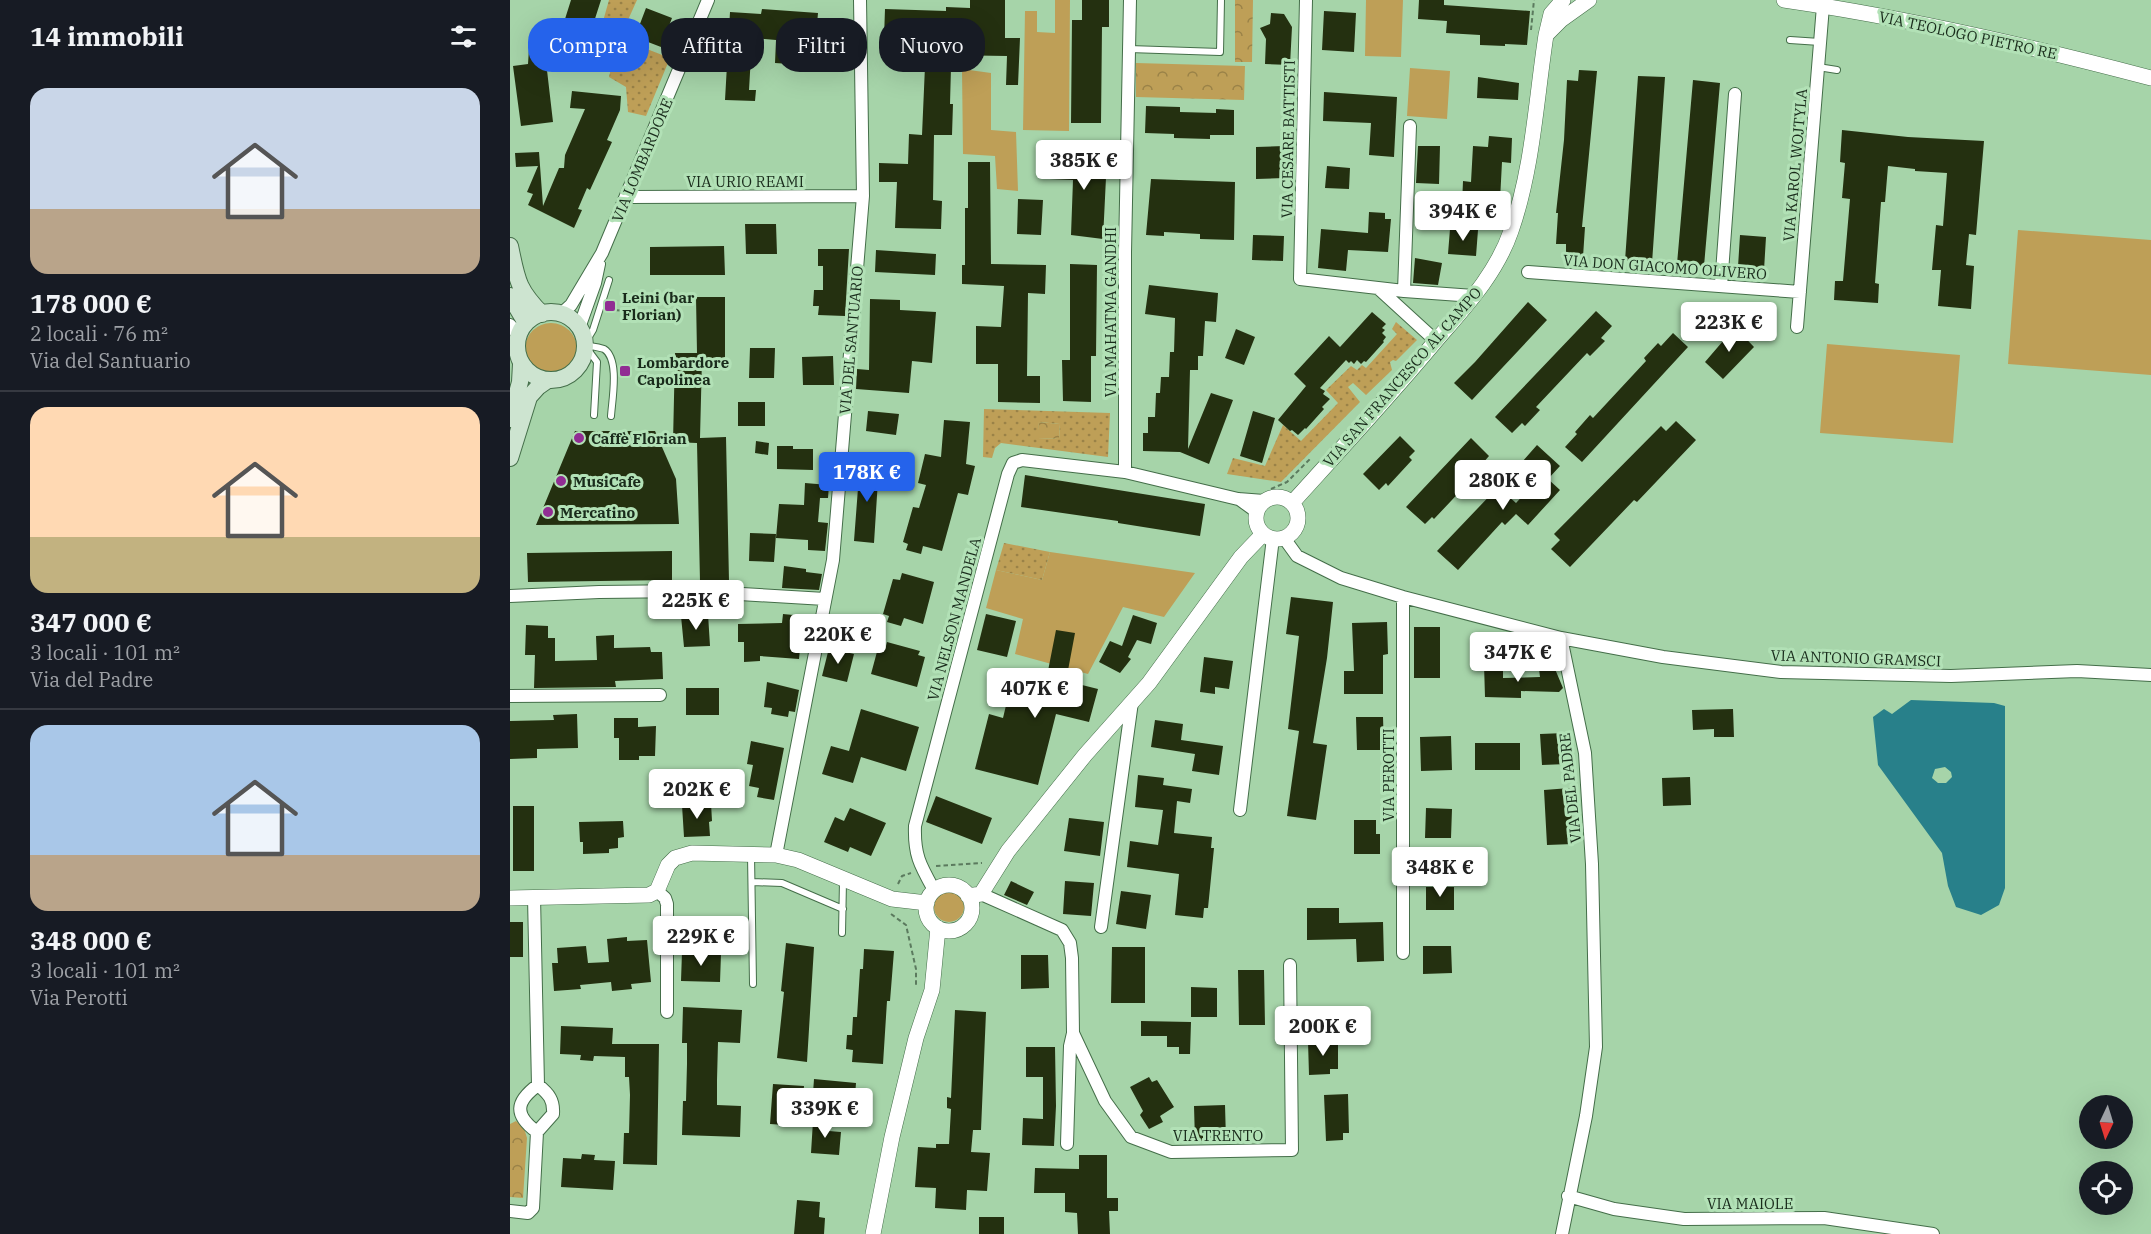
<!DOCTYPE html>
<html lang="it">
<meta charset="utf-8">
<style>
:root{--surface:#171b24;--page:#20242c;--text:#f1f3f6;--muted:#9ea1a6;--line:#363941;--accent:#2563eb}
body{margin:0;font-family:"IBM Plex Serif",serif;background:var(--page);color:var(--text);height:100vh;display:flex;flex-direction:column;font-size:22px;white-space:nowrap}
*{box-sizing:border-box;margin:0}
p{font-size:20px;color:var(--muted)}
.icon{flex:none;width:33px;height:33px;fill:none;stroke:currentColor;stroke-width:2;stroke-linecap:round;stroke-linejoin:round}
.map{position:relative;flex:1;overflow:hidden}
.details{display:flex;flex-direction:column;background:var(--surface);width:510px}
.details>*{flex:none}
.guide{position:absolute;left:18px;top:18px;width:570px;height:54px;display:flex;gap:12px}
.needle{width:39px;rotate:184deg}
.buttons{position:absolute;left:1569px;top:1095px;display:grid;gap:12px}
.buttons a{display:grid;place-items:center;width:54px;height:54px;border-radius:50%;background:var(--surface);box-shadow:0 6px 24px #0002;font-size:30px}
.price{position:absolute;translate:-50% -51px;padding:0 14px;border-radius:6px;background:#fff;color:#222;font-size:20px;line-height:39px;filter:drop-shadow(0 2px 3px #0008)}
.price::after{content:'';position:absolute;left:50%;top:36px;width:18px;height:14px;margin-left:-9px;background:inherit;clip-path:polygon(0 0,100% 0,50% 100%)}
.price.current{background:var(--accent);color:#fff}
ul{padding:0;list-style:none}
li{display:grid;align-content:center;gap:12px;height:318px;padding:0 30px}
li+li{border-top:2px solid var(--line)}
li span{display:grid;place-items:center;height:186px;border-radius:18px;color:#555}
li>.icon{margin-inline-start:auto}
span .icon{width:108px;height:108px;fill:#fffc;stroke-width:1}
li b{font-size:26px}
h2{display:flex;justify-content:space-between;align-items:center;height:72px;padding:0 30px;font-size:26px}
.tag{padding:0 21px;border-radius:24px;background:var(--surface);box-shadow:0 6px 24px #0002;font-size:21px;line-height:54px}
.tag.current{background:var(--accent);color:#fff}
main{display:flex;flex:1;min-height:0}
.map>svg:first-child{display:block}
</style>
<main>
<section class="details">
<h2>14 immobili<svg class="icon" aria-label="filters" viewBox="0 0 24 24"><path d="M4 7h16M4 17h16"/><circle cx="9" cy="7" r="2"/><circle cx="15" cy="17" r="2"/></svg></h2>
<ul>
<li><span style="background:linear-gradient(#c9d6e8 65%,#b9a48a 0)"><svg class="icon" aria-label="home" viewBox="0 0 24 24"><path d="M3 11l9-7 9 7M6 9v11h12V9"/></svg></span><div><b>178 000 €</b><p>2 locali · 76 m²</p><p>Via del Santuario</p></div></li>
<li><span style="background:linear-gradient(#ffd9b3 70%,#c2b280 0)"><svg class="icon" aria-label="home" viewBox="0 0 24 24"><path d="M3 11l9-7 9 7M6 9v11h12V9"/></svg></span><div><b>347 000 €</b><p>3 locali · 101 m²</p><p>Via del Padre</p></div></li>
<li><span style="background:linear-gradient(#a9c7e8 70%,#b9a48a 0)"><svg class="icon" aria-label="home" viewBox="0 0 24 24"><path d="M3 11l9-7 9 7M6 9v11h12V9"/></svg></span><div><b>348 000 €</b><p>3 locali · 101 m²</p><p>Via Perotti</p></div></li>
</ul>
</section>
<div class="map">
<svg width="1641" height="1234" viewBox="0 0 1641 1234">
<defs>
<pattern id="park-crowns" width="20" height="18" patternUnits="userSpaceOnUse" patternTransform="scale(1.5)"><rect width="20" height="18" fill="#be9f57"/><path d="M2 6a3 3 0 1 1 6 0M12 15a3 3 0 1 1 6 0" fill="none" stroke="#9a8247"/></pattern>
<pattern id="garden-dots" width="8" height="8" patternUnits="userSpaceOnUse" patternTransform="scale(1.5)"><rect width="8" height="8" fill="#be9f57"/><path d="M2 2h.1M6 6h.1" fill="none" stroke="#9a8247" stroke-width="1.8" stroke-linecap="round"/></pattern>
</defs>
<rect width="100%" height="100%" fill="#a6d4a9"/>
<path fill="#be9f57" d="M545,0H560L559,131L513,130L515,11H527V32L545,33Z
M856,0H893L891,57L855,56Z
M900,68L940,71L937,119L897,116Z
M452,69L481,73V130L506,132L508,191L487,189L485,156L453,154Z
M1508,230L1641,240V375L1498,364Z
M15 349a26 26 0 1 1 52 0a26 26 0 1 1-52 0Z
M1317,344L1450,355L1443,443L1310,433Z
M540,552L685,573L654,617L613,607L578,674L505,654L513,619L476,608L486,570L532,580Z
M424 907a15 15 0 1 1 30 0a15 15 0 1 1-30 0Z"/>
<path fill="url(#park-crowns)" d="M725,0H743L742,62H725Z
M626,63L735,66L734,100L626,97Z
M529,422L550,424L549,439L527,438Z
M6,1121L14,1128L17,1138L13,1198L0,1197V1124Z"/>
<path fill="url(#garden-dots)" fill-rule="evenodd" d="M99,0H127L113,31L124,44L160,58L136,116L118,112L116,87L99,77L105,52L88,39Z
M886,322L907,340L886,361L883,360L880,362L882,370L856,395L843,383L838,387L850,402L771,482L717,474L723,458L755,466L773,425L791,441L828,403L816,390L841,366L847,370L852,365L856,368L887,334L882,329Z
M474,409L600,413L598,457L491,443L485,448L482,458L473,457ZM529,422L550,424L549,439L528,438Z
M494,543L540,552L532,580L486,570Z"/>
<path fill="#28808a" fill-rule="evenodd" d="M1401,700L1484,703L1495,706V888L1489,905L1471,915L1446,907L1438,886L1432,853L1368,765L1363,717L1374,709L1382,714ZM1435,767L1441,772L1442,777L1436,783H1428L1422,778L1425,769Z"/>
<path fill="#243010" d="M61,0H91L82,28L55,19Z
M460,0H495V38H510L508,85H496L497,56L435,55V40L374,38L375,9L436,11V7L460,8Z
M572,0H599V27H592L591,123H561L562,20H572Z
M909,0H934V5L1020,11L1017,45L995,44V46L970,45V35L936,33L937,21L908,19Z
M136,8L162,18L151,47L125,37Z
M252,9L308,13L306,35L282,33L280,64L265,63L266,40L242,38L239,90H246L245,101L215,100L220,12L251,14Z
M814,11L846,13L844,52L812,50Z
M761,13L774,14L782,27L780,65L755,64L756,39L750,28L760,24Z
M20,33L46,35L45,50L42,49V54L35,53L43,122L11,126L3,66L18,64Z
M81,44L94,50L86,68L73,62Z
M415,66L441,67L440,104H443L442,135H424L423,200L432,201L431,229L385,228L387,182H369V163L398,164L399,134L412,135Z
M1069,70L1087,71L1072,227H1075L1073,257L1056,255V244H1046L1048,213H1046L1054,140L1057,80L1068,81Z
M1128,76L1155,77L1142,263L1115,261Z
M968,77L1009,83L1008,100L967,98Z
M1183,80L1210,83L1194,266L1167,264Z
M62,91L111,96L110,110L97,140L102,142L80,190L77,188L68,209L72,210L64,228L18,205L23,194L17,192L28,166L6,167L5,153L29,152L33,206L49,168H54L55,155L75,109L60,108Z
M814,92L887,97L884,157L859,155L861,123L813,121Z
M636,106L670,107V112L706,113V109L724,110V135H700V139L664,138V134L635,133Z
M1332,130L1398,137L1474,141L1466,235L1459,234L1456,265L1464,266L1461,309L1428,306L1431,270H1422L1426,225L1433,226L1437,173L1405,171V169L1378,166L1375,202H1371L1365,283L1369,284L1368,303L1324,300L1325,281H1333L1340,199L1332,198L1335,163L1330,162Z
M979,136L1002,138L1001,163L992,162L990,200L970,199V206L952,205L953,181L961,182L963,146L978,147Z
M774,146V178L746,179V147Z
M908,146H930L929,184L906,183Z
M540,155L597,157L593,239L561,235L563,180L539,179Z
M458,162H480L481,264L536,265L535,294L518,293L517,376H530V403L488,402V364H466V326L491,327L494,286L452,284V265H455V208H458Z
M817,166L840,168L839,189L815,188Z
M641,179L725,182L724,240L690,239V234L654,232V236L636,235Z
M508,199L533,200L531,235L507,234Z
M859,212L875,213V219H881L878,252L838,250L836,271L808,268L811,229L858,233Z
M235,224H266L267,254H236Z
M940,229L968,230L966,256L938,254Z
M743,235L774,236L773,261L742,260Z
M1230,235L1256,237L1254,270L1228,267Z
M214,246L215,275H140V247Z
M308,249H339L335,316L308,315L309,306H303L304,290H313V266H308Z
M366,250L426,254L425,275L365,272Z
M905,258L932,263L928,285L903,283Z
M560,264L587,265L586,356H581V402L553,401L552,360H560Z
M639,285L708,293L706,322L695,321L693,356H688V370H680L678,449L701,393L723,400L699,464L670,452L633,451V433H638V417H645L646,393H650L651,377H659L660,352H664L665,318L635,314Z
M186,297H215V358H192L190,438L216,437L219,581H190L187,443L163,442L165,353H187Z
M360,299L390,300V310L426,312L422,363L402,361L399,393L346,389L347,369L359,370Z
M1018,302L1037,320L962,400L944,383L965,362Z
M1086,311L1102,326L1091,338L1095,341L1080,356L1077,353L1026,407L1030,410L1015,426L1012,423L1002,433L985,417Z
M862,312L876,324L872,328L875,330L872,333L876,337L873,341L874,342L856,362L854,361L851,364L847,360L844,364L841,361L839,363L836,360L810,388L815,391L813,394L820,399L812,407L814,409L796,429L795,428L788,435L782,430L780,431L768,420L796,386L784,374L819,336L830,347Z
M1225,327L1244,347L1213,379L1195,362Z
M726,329L745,337L734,365L715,358Z
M1163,333L1178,347L1072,462L1055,447L1067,434L1065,432L1080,415L1083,418L1136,361L1134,358L1148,343L1151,346Z
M240,348H265L264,378H239Z
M323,356L324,385H293L292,357Z
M228,402H255V426H228Z
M358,411L389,414L386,435L356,431Z
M743,411L765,418L752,463L730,456Z
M434,420L460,422L456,464L465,466L458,495L448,493L432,551L413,546L411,554L396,550L398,544L393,542L403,507L409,508L416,485L408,483L415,454L431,457Z
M1166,421L1186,440L1127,502L1124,500L1060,567L1041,549L1050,540L1044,534L1151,426L1156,431Z
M65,431H145L166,479L169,524L26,525Z
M890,436L905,451L899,457L902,460L878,486L876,483L869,490L853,474Z
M961,438L979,456L973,463L975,465L924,519L922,517L915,524L896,507Z
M246,441L259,443L258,455L245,453Z
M1027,445L1050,466L1038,479L1050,490L1018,525L1006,514L995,525L992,522L948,570L927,551L988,487L1006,503L1029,478L1012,462Z
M267,446H283V449H303V470L267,469Z
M350,462L369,464L364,543L344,541Z
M515,475L695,504L690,536L608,523V521L511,507Z
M295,483L319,485L318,498H310L308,522L318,523L315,551L298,550V540L266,538L269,504L294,505Z
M240,533L266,534L264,562L239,561Z
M162,551V580L18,582L17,553Z
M274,566L296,569V572L312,574L309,590L272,588Z
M392,573L424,582L413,624L394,618L391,626L377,622L379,616L373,614L383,579L390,580Z
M781,597L823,602L817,658L803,743L817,745L806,820L777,816L789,731L778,729L789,636L776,634Z
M198,614L200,646L174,647L171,616Z
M273,614L293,616L289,659L250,656V661L234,662V642H228V624L272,623Z
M476,614L506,621L497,657L467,650Z
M623,615L647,623L641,644L627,640L618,657L621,659L610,673L589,662L600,641L612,646Z
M877,622L878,654L873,655V694H834V671H844L842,623Z
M16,625L38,626V638H45V661L87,660L86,636L104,635V648L140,647L141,652H152L153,679L105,681L106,687L24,688L25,655H15Z
M904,627H930V678H904Z
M546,630L565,633L556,681L588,689L579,722L546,714L528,785L465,769L479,714L493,718L498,697L515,701L522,672L537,676Z
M377,642L410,651L408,655L415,657L407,687L361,674L368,648L375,650Z
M319,648L344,654L337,682L312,676Z
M694,657L723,661L719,689L705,687V694L690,692Z
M974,664H993V678L1030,677L1029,669H1045L1053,688L1049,692L1011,691V698L975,697Z
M257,682L289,690L285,712L279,711L278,717L261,714L262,708L254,707Z
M176,688H209V715H176Z
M351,709L409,727L396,771L351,757L343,783L312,774L321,746L339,751Z
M1223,709L1224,737H1204V729L1183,730L1182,710Z
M67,714L68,748L27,749V758L0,759V721L44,720L43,715Z
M846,717H873L874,750H847Z
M104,718H128V727L146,726L145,756H129V760H109V738H104Z
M645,720L673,724L671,740L713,746L709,775L682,771L685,754L641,747Z
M1055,733L1057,764L1032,765L1030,734Z
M941,736L942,770L911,771L910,737Z
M241,741L274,748L264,800L247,797L249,788L239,786L243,765L237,764Z
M965,743H1010V770H965Z
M628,775L654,778L653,785L682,789L680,803L667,801L664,833L702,837L701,848H704L698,908H694L693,918L665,915L669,874L617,867L620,841L648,845L653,810L625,807Z
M1180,777L1181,805L1153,806L1152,778Z
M1060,788L1063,844L1037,845L1034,790Z
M426,796L482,818L472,844L416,822Z
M201,803L202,821L199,822L200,836L174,837L172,805Z
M3,806H24V871H3Z
M340,808L376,823L361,856L340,847L338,852L314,842L325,817L334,821Z
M916,808L942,809L941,838H915Z
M559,818L594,822L590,856L554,851Z
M844,820H866V834H870V854H844Z
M113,821L114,837L108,838V848L99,849V853L73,854V842H70L69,822Z
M501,881L524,892L517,905L494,895Z
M555,881L584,883L581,916L553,914Z
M916,887H944V910H916Z
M611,891L641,895L636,929L606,924Z
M797,908H829V923L873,922L874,961L847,962L846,939L797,940Z
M0,922H13V957H0Z
M117,937V941L137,940L141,982L121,984L122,989L102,991L101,982L70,985L71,989L44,991L42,963H48L47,948L76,946L78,963L99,962L97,939Z
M276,943L304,947L297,1062L267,1058L274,992L271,991Z
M913,946H941L942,973L913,974Z
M602,947H635V1003H601Z
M354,949L384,951L380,1001H377L373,1064L342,1062L343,1050L336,1049L337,1035H342L343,1017H347L350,969H353Z
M172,952L211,954L210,982L171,981Z
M511,955H538L539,988L511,989Z
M728,970H754L755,1025H729Z
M681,987L707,988V1017H681Z
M173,1007L232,1010L230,1043L208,1042L207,1080V1105L231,1106L230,1137L172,1135L173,1101H176L177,1064V1043H172Z
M445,1010L476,1012L471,1130H463L461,1152L480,1153L477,1191L457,1190L456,1210L425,1208L426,1188L405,1187L408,1147L426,1148V1144H439L441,1109L437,1108V1097L441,1098Z
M631,1021L681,1022L680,1054H669V1047H657V1036H631Z
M51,1026L103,1028L102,1044H149L147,1165L113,1164L114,1133H119L120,1095L119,1077H115V1057L84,1056L83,1061L70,1060L71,1055L50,1054Z
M798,1041H828V1069H820V1074L799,1075Z
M516,1047H545L546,1106L544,1146L512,1145L513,1118L533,1119V1077H516Z
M639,1077L642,1082L647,1080L664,1107L650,1116L653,1122L639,1129L630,1115L633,1111L620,1087Z
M304,1079L346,1083L345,1096L303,1093Z
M263,1084L294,1086L291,1126L260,1124Z
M838,1094L839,1133H833V1140L816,1141L814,1095Z
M715,1105L716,1140L685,1141L684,1106Z
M303,1121L319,1122V1131L331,1132L329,1155L301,1153Z
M72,1154L85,1155L84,1160L105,1161L103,1190L51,1187L53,1158L71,1159Z
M569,1155H597V1198H608V1211H599L600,1234H568L567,1213L555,1212V1193H524L525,1168L569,1169Z
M287,1200L310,1202L309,1217L315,1218L314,1234H284Z
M469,1217H494V1234H469Z"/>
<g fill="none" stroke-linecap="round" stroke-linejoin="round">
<defs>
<path id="service" d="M1280,40L1310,42
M619,49L710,52L711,0
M1308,67L1327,70
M74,345C80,346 89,347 94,349C110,359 102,400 101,416
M74,345L83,330L99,280
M75,346L87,362L84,415
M241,855L243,984
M243,882L272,883L333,909
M332,933L333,881"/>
<path id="minor" d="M620,0L615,252V472L728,499L754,501
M796,0L790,279L894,291L964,296
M117,197L353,196
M1018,272L1290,292
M1211,286L1225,94
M868,288L926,341
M894,291L900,126
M51,314L61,305L92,253L198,0
M0,325L9,336
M1287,327L1313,6
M69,328L85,283L89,264
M729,499L747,512
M774,538L787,556L831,578L893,597L1051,638L1153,657L1271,672L1441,676L1567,671L1641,675
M0,596L89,592L180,591L315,599
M1051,638L1075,753L1082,864L1086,1047L1076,1116L1052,1234
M0,696L150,695
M730,810L763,538
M266,855L323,560L353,196L350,0
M424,890C410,865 404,855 405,826L498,474L503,463L512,460L615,472
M147,891L155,898L157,904V1012
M471,894L552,930L560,943L562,958L563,1033L595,1101L621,1137L661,1152L782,1150L780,965
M24,897L28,1085
M591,927L622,702
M893,953V597
M27,1132C4,1115 5,1102 28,1085
M557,1144L560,1046L563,1033
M1058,1196L1104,1209L1174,1219L1314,1218L1423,1234
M0,1211L18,1213L23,1208L27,1132L43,1114C44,1100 39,1094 28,1085"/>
<path id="tertiary" d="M1274,0C1398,18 1520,46 1641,78
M1036,35L1051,20L1079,0
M746 518a21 21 0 1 1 42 0a21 21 0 1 1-42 0Z
M782,503C830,450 878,398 924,343C953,309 986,275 1001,231C1023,168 1026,100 1036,35L1041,14L1053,0
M416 908a23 23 0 1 1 46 0a23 23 0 1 1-46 0Z
M458,896L471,894L498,851L575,755L639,683L731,557L753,534
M0,898L139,895L147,891L158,865L165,858L182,853L266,855L288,860L382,899L417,903
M363,1234L382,1137L406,1038L422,990L428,928"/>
<path id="secondary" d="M0,246C7,279 7,289 32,314
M0,296L16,323
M7 346a34 34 0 1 1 68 0a34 34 0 1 1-68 0Z
M0,419L10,382L11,364
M0,458L19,397L28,387L38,380"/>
</defs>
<use href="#service" stroke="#446e49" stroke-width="8"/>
<use href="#minor" stroke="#446e49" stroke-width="14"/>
<use href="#tertiary" stroke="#446e49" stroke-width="16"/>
<use href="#secondary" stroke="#446e49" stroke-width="18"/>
<path stroke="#5b7a5e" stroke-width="2" stroke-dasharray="4.5 3" stroke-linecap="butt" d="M1021,30L1024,0
M99,310L124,311
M761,489L777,482L801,458
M426,866L472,863
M388,884L392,876L401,873
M381,914L396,925L406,969V987"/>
<use href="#service" stroke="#fff" stroke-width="6"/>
<use href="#minor" stroke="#fff" stroke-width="12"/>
<use href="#tertiary" stroke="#fff" stroke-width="15"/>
<use href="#secondary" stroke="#cde4d0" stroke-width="16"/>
</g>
<g fill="#912d93" stroke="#b2e1b6" stroke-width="2">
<rect x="94" y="300" width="12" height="12" rx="3"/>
<rect x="109" y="365" width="12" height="12" rx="3"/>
<circle cx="69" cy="438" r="6"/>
<circle cx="51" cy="481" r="6"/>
<circle cx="38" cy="512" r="6"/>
</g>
<g text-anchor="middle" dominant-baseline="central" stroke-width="6" stroke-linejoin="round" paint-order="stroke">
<g font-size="15" fill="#192b1b" stroke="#b2e1b6">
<text transform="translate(1458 35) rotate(12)">VIA TEOLOGO PIETRO RE</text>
<text transform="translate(778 139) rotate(-89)">VIA CESARE BATTISTI</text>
<text transform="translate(132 160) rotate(-67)">VIA LOMBARDORE</text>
<text transform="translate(1285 165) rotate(-85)">VIA KAROL WOJTYLA</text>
<text x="235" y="181">VIA URIO REAMI</text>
<text transform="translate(1155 267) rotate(4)">VIA DON GIACOMO OLIVERO</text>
<text transform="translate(600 312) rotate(-90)">VIA MAHATMA GANDHI</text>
<text transform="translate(341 340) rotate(-85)">VIA DEL SANTUARIO</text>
<text transform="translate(892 377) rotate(-49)">VIA SAN FRANCESCO AL CAMPO</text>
<text transform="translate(444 619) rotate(-75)">VIA NELSON MANDELA</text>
<text transform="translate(1346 658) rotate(2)">VIA ANTONIO GRAMSCI</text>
<text transform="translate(878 775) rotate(-90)">VIA PEROTTI</text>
<text transform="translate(1060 788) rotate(-96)">VIA DEL PADRE</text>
<text x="708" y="1135">VIA TRENTO</text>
<text x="1240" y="1203">VIA MAIOLE</text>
</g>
<g font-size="15" font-weight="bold" fill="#192b1b" stroke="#b2e1b6" text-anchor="start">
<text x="112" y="297">Leini (bar<tspan x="112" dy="17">Florian)</tspan></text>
<text x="127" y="362">Lombardore<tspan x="127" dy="17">Capolinea</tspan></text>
<text x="81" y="438">Caffè Florian</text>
<text x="63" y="481">MusiCafe</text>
<text x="50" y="512">Mercatino</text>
</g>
</g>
</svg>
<div class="buttons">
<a><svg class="needle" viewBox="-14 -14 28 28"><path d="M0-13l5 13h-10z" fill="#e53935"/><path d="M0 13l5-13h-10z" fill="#9ea1a6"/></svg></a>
<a><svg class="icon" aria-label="locate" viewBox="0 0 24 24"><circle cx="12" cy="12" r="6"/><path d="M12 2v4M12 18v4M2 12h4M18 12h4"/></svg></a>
</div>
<b class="price" style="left:574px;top:191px">385K €</b>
<b class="price" style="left:953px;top:242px">394K €</b>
<b class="price" style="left:1219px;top:353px">223K €</b>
<b class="price current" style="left:357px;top:503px">178K €</b>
<b class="price" style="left:993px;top:511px">280K €</b>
<b class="price" style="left:186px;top:631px">225K €</b>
<b class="price" style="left:328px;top:665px">220K €</b>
<b class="price" style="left:1008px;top:683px">347K €</b>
<b class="price" style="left:525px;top:719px">407K €</b>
<b class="price" style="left:187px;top:820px">202K €</b>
<b class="price" style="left:930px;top:898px">348K €</b>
<b class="price" style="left:191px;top:967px">229K €</b>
<b class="price" style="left:813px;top:1057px">200K €</b>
<b class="price" style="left:315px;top:1139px">339K €</b>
<div class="guide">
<a class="tag current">Compra</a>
<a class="tag">Affitta</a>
<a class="tag">Filtri</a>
<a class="tag">Nuovo</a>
</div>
</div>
</main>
